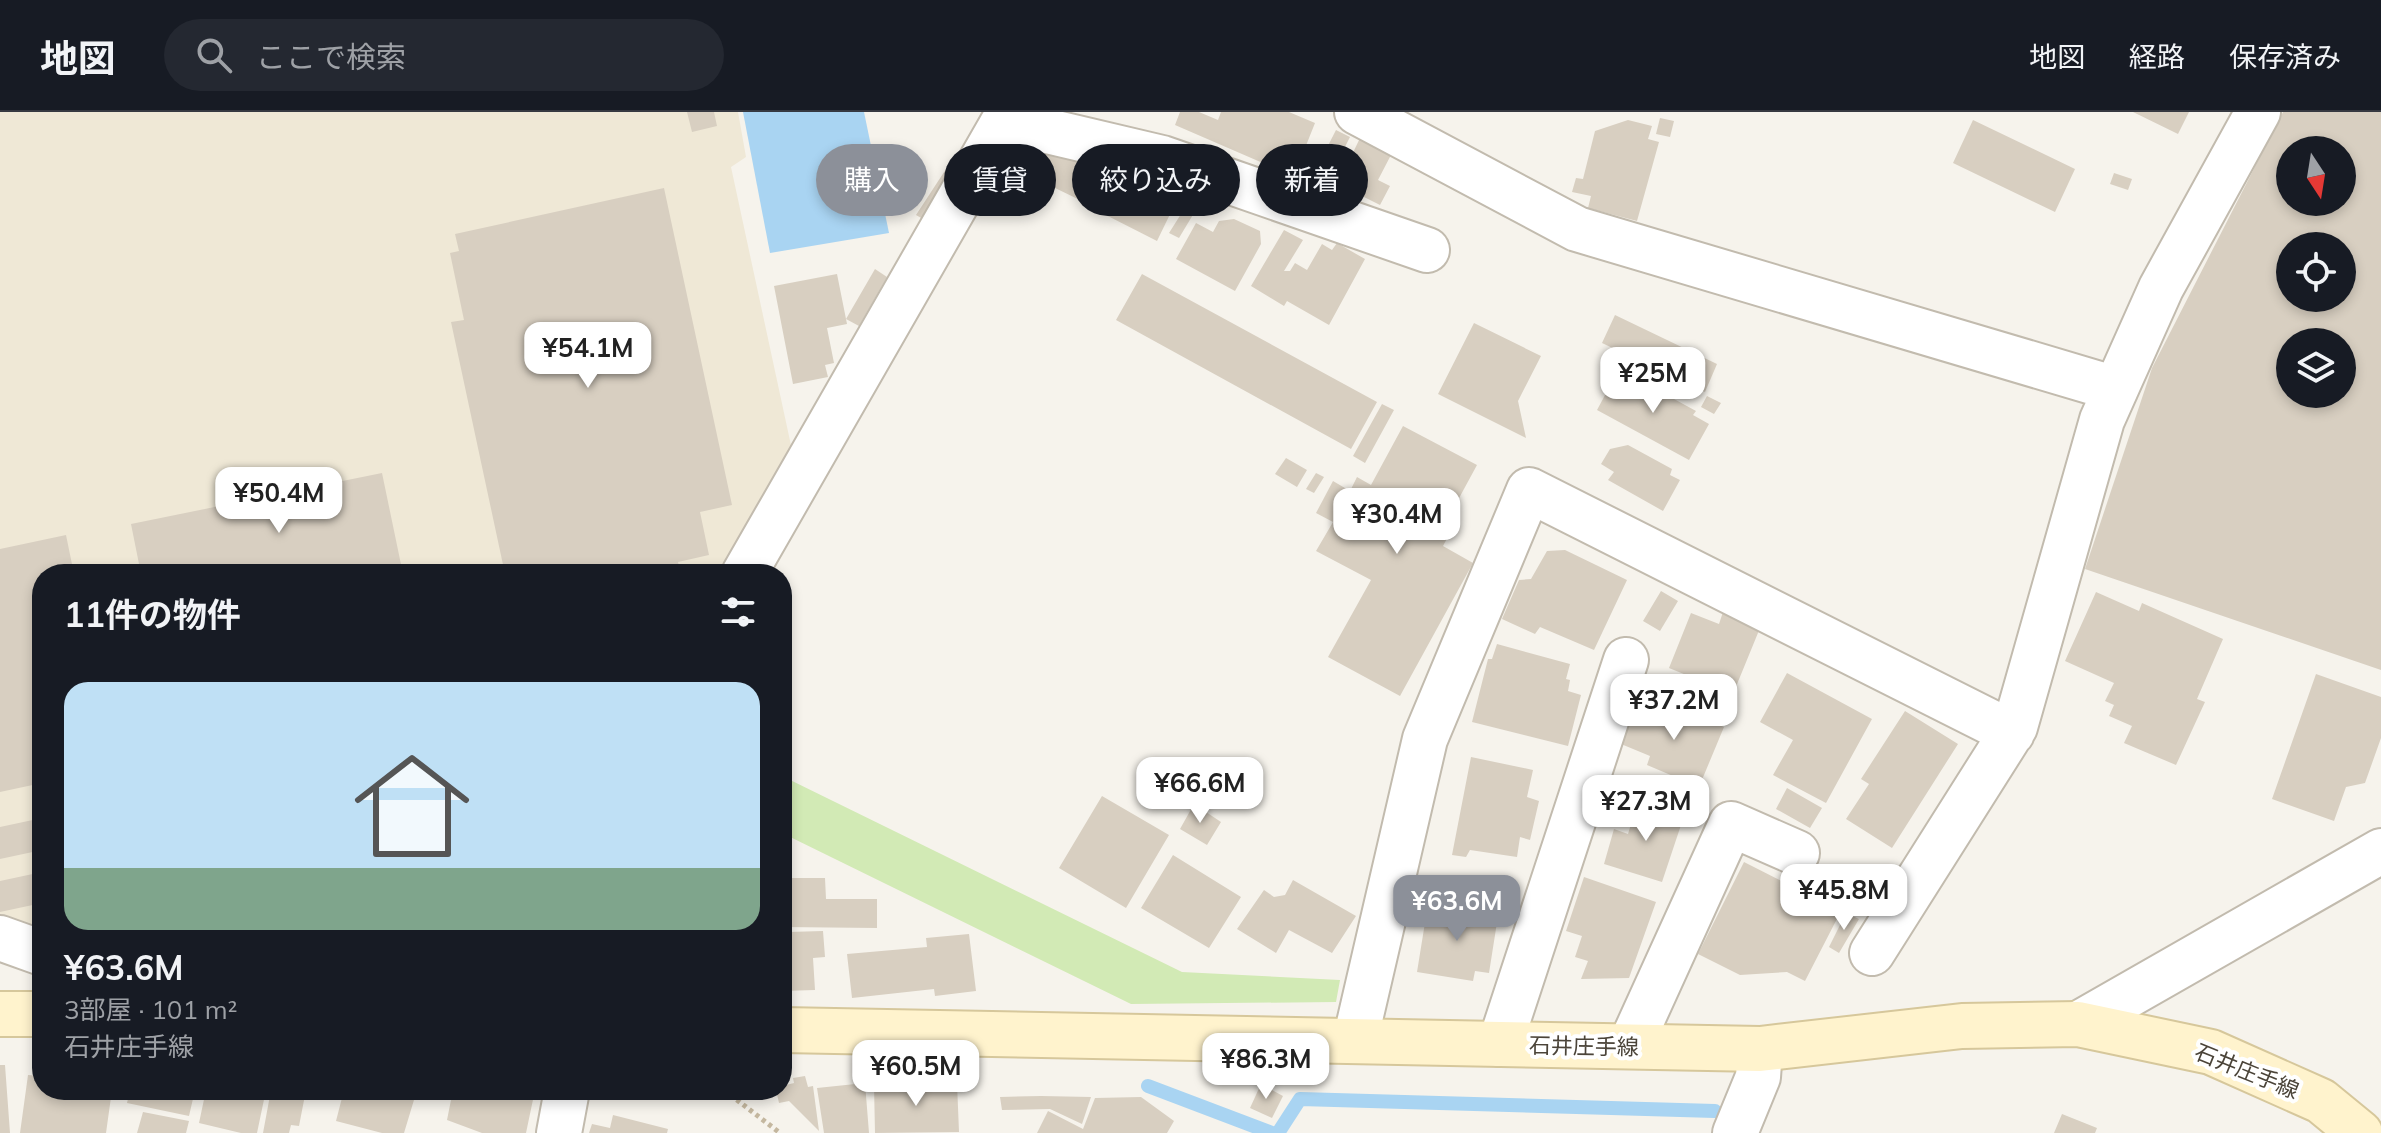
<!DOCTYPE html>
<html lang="ja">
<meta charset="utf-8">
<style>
:root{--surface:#171b24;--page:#242831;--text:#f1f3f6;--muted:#9ea1a6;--line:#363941;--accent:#8c9099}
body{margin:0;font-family:Mulish,"Noto Sans JP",sans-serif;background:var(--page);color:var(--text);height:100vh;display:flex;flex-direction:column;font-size:30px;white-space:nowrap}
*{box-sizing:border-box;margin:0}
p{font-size:26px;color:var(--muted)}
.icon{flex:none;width:44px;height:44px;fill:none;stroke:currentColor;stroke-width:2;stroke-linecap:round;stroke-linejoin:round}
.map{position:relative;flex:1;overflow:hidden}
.panel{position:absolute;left:32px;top:452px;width:760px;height:536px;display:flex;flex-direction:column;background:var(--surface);border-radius:32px;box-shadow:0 4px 12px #0003}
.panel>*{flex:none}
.hud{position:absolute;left:816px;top:32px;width:760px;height:72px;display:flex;gap:16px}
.needle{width:52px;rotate:168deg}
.tools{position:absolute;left:2276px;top:24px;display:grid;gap:16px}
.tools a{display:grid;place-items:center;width:80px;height:80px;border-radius:50%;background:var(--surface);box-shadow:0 4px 12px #0003;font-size:40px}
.price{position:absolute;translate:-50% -68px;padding:0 18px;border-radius:16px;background:#fff;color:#222;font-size:26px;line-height:52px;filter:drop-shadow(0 2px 4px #0008)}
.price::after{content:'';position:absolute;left:50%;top:48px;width:24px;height:18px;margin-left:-12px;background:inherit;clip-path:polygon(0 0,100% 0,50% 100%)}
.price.on{background:var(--accent);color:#fff}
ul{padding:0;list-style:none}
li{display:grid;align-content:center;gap:16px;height:424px;padding:0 32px}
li+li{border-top:2px solid var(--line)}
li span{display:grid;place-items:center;height:248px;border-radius:24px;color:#555}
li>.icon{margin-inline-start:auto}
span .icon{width:144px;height:144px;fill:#fffc;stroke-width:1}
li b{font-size:34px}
h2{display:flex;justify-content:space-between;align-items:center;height:96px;padding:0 32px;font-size:34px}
.tag{padding:0 28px;border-radius:36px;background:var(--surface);box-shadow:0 4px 12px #0003;font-size:28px;line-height:72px}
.tag.on{background:var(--accent);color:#fff}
header{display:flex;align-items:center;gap:48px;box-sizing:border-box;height:112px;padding:0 40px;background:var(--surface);border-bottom:2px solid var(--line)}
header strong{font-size:38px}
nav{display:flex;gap:44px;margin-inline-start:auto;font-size:28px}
.search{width:560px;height:72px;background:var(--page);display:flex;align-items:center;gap:20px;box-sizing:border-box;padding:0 28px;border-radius:44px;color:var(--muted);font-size:30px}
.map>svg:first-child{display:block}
</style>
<header>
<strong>地図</strong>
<div class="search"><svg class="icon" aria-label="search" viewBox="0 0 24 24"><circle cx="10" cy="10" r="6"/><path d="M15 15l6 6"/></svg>ここで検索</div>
<nav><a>地図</a><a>経路</a><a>保存済み</a></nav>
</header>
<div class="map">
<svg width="2381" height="1021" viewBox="0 0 2381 1021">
<rect width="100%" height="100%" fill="#f6f3ec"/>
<path fill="#efe8d6" d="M0,0H738L746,45L731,55L792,338L718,462H42V823L0,806Z"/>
<path fill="#d2eab5" d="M782,664L1182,860L1340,868L1336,890L1131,892L782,721Z"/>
<path fill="#a9d4f2" d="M743,0H864L889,121L770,141Z"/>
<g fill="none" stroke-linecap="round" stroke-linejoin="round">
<path stroke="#a9d4f2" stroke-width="14" d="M1148,974L1272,1021
M1278,1021L1300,987L1715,999"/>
</g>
<path fill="#d8cfc1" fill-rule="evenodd" d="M687,0H714L717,14L692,20Z
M1180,0H1199L1218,8L1221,0H1289L1315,11L1305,36L1314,40L1306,59L1286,61L1175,13Z
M2133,0H2189L2178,22Z
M2283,0H2381V558L2085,457L2152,256ZM2290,38H2342V90H2290ZM2290,134H2342V186H2290ZM2290,230H2342V282H2290Z
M1660,6L1674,9L1670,25L1656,22Z
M1628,8L1652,14L1648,27L1659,30L1637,109L1588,96L1591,84L1572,80L1576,66L1583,67L1595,19Z
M1973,8L2075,57L2055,100L1953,51Z
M1336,18L1350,25L1325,74L1311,67Z
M1360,26L1392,41L1378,68L1390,74L1380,93L1338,72Z
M1034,29L1104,53L1086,91L1020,59Z
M948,54L954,59L923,107L916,103Z
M1122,56L1158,74L1153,83L1174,94L1157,129L1100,100Z
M2114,61L2132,67L2128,78L2110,72Z
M664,76L732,393L700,400L709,443L678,450L681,462H505L451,210L464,208L450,141L459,139L455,122Z
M1188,91L1197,96L1179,126L1169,121Z
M1234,107L1260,119L1261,132L1235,179L1176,147L1196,111L1213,120L1219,109Z
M1284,118L1303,128L1284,159H1290L1295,151L1307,158L1322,132L1332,138L1337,131L1365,147L1329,213L1287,189L1284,194L1251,174Z
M875,157L887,165L859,214L846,207Z
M837,162L847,212L827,216L834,251L825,253L828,265L793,272L774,174Z
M1142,162L1377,290L1351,337L1116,208Z
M1615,203L1717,252L1705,280L1602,231Z
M1474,211L1541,244L1518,289L1526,326L1438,282Z
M1619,257L1696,299L1693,303L1709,312L1689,348L1597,298Z
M1707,284L1721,291L1714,302L1701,295Z
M1382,292L1394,298L1365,351L1353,344Z
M1403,314L1477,353L1445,412L1452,417L1443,434L1473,451L1400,584L1328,545L1371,468L1316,439L1333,410L1316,401L1333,369L1350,379L1357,365L1371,373Z
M1628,333L1672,357L1670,363L1680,368L1663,399L1608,368L1614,360L1601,352L1610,337Z
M1286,346L1307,358L1297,375L1275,362Z
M382,361L403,462H141L131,412Z
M1316,361L1324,365L1314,381L1306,377Z
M66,423L74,462H42V671L0,680V437Z
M1565,438L1627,468L1594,538L1540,515L1535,522L1502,507L1519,468L1531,467L1547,439Z
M1661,479L1678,489L1660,519L1643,509Z
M2096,480L2139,499L2142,491L2223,527L2197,587L2205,590L2176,653L2124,631L2132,614L2109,604L2114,593L2105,589L2114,571L2065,549Z
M1723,500L1760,516L1733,582L1669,556L1691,501L1719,512Z
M1497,532L1570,552L1566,567L1570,568L1568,579L1581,583L1568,634L1472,610L1488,547H1492Z
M1787,561L1872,607L1826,691L1773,663L1793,628L1760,610Z
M2316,562L2381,585V626L2365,671L2346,675L2334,709L2272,687Z
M1644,575L1675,588L1669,603L1638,590Z
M1638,592L1670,605L1674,594L1724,615L1699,675L1647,653L1650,644L1621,632Z
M1905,599L1958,632L1892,736L1846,707L1869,672L1861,667Z
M1471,645L1533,658L1527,685L1539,689L1530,728L1520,725L1517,745L1470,738L1466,745L1452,743Z
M1787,676L1822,696L1810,716L1776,697Z
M1102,684L1169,723L1126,796L1059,756Z
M1638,689L1684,704L1662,770L1604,752L1614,717L1628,722Z
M1194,692L1221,710L1207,733L1180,717Z
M42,706V738L0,747V715Z
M1173,743L1241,785L1209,836L1141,796Z
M1744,750L1841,799L1805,869L1787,860L1740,863L1698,842Z
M42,760V791L0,800V769Z
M1584,765L1656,790L1629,866L1581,867L1588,849L1575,845L1582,824L1566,819Z
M782,766H825L826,787H877V816L782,815Z
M1293,768L1356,804L1332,841L1289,818L1276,841L1237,817L1264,778L1274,785L1285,783Z
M1428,792L1498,804L1489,861L1475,859L1473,869L1417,860Z
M1846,801L1859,807L1839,841L1829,835Z
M823,819L825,845L813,846L815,878L782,879V826H788V820Z
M969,822L976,879L935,884L934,877L852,886L847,842L927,835L926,826Z
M0,953H5L10,1021H0Z
M28,963L42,964V978H112L106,1021H20Z
M805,964L808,975L813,974L819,1019L789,989L779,991L776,978H782V974L794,971L793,966Z
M865,971L869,1021H824L817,976Z
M957,971L959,1020L875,1021L874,973Z
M1261,972L1283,984L1272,1006L1250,996Z
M130,978H195L189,1004L127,991Z
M206,978H266L257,1021H241L199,1011Z
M271,978H306L299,1014L291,1013L289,1021H263Z
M344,978H417L404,1021H382L336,1009Z
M453,978H535L526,1021H482L447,1008Z
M1041,984L1091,985L1082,1012L1050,997L1002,998L1000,985Z
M1141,985L1174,1009L1167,1021H1037L1048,999L1083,1017L1095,986Z
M143,1000L189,1009L186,1021H137Z
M2062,1002L2097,1016L2095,1021H2054Z
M613,1003L668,1017L667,1021H589L592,1012L610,1016Z"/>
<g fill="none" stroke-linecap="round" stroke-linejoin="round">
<defs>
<path id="street" d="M1357,0L1577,117L2116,277
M1005,9L1162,46L1427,138
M744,462L1009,0
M0,826L42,841
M1872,841L2015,615L2102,308L2161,176L2258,0
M2078,912L2381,739
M1355,929L1425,627L1529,378L2012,621
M1500,932L1626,548
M1630,934L1731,712L1797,741
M559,1021L567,978
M1735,1021L1758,965L1760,937"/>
<path id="secondary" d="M0,902H42
M782,918L1760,937L1962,914L2078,912L2211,940L2321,989L2360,1021"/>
</defs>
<use href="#street" stroke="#c2bbae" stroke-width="48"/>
<use href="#secondary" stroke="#d6c79b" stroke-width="48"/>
<path stroke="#c4b79f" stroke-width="5" stroke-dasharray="4 4" stroke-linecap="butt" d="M724,978L780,1021"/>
<use href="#street" stroke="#fff" stroke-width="44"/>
<use href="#secondary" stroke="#fff3cd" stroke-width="44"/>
</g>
<g text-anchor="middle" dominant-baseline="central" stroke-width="8" stroke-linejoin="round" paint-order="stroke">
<g font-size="22" fill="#4b4439" stroke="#fff">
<text transform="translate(1584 934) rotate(1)">石井庄手線</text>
<text transform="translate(2247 959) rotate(22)">石井庄手線</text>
</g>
</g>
</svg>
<div class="tools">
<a><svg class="needle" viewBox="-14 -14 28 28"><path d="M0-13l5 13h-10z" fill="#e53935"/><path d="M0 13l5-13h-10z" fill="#9ea1a6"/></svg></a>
<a><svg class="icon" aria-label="locate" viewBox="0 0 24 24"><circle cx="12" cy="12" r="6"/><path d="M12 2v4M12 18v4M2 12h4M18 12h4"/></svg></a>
<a><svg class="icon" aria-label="layers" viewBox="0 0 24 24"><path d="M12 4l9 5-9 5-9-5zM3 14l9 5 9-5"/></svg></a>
</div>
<b class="price" style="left:588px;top:278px">¥54.1M</b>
<b class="price" style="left:1653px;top:303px">¥25M</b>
<b class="price" style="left:279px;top:423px">¥50.4M</b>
<b class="price" style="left:1397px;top:444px">¥30.4M</b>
<b class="price" style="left:1674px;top:630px">¥37.2M</b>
<b class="price" style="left:1200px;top:713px">¥66.6M</b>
<b class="price" style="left:1646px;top:731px">¥27.3M</b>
<b class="price" style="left:1844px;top:820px">¥45.8M</b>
<b class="price on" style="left:1457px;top:831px">¥63.6M</b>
<b class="price" style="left:1266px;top:989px">¥86.3M</b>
<b class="price" style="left:916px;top:996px">¥60.5M</b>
<div class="hud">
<a class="tag on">購入</a>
<a class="tag">賃貸</a>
<a class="tag">絞り込み</a>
<a class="tag">新着</a>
</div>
<section class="panel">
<h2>11件の物件<svg class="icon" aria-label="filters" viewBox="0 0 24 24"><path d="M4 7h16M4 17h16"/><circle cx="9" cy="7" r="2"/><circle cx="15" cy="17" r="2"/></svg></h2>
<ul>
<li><span style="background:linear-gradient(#bfe0f5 75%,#7fa58c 0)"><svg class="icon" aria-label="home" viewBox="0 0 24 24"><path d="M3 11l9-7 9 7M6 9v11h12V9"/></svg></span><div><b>¥63.6M</b><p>3部屋 · 101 m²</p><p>石井庄手線</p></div></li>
</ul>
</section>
</div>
